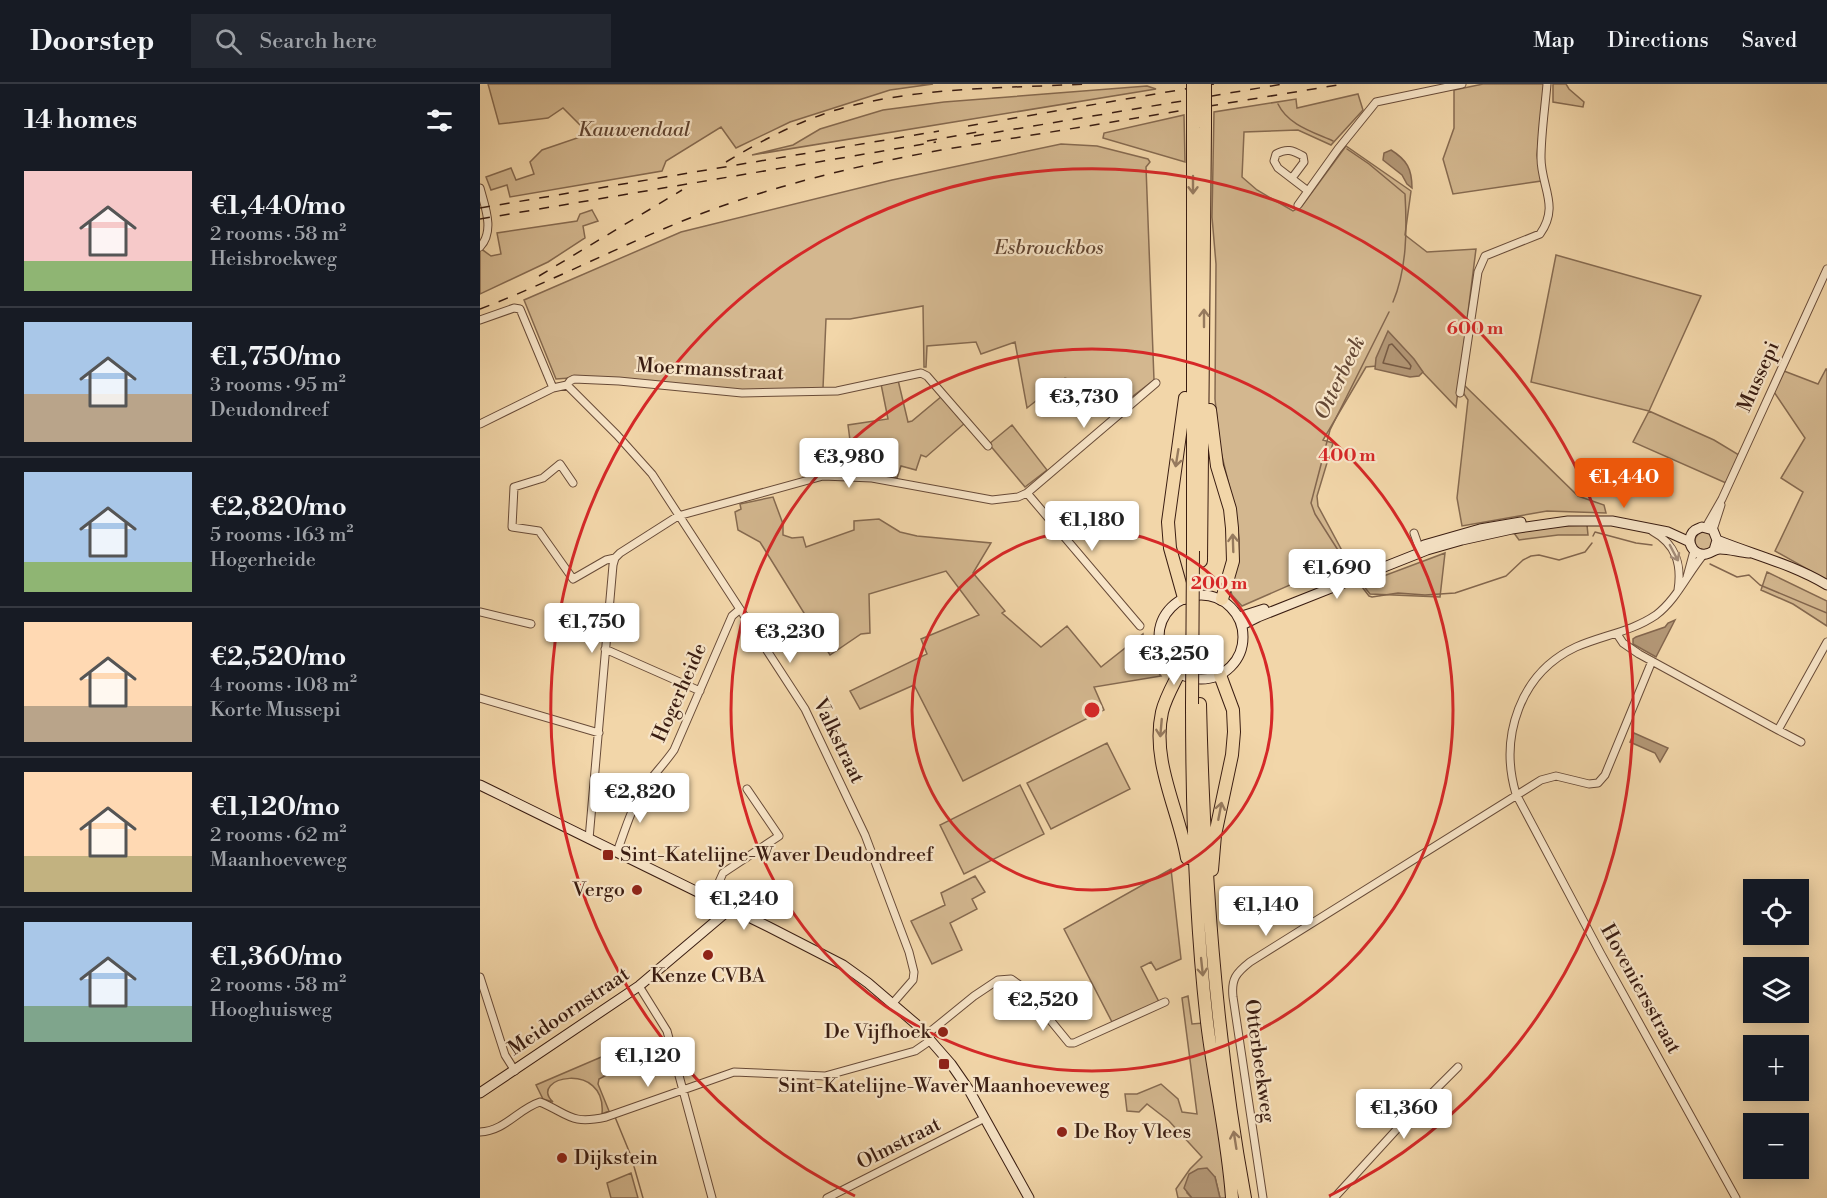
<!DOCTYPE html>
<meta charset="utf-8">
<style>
:root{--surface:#171b24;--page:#242831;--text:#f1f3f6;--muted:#9ea1a6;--line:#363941;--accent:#ea580c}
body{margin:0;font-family:"Libre Bodoni",serif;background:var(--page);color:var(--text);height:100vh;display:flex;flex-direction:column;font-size:22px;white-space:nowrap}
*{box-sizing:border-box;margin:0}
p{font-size:20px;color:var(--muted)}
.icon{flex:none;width:33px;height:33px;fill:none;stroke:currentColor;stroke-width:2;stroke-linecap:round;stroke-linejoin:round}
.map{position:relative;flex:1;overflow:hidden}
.sheet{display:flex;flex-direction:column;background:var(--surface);width:480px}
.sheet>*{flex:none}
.controls{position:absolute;left:1263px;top:795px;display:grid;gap:12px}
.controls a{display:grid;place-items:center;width:66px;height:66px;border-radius:0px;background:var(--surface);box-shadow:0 3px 15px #0003;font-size:30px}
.price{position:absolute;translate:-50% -51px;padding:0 14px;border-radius:6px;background:#fff;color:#222;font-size:20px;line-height:39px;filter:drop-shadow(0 2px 3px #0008)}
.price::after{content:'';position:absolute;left:50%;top:36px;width:18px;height:14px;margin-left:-9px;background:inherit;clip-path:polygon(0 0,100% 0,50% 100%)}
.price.selected{background:var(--accent);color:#fff}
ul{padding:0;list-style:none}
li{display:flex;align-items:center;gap:18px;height:150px;padding:0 24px}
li+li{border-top:2px solid var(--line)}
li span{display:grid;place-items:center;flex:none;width:168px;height:120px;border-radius:0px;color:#555}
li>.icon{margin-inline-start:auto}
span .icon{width:72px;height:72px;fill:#fffc;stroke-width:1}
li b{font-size:26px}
h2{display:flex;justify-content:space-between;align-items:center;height:72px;padding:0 24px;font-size:26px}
header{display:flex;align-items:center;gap:36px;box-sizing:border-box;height:84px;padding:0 30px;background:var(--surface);border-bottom:2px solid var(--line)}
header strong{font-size:28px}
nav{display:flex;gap:33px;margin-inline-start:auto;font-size:21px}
.search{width:420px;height:54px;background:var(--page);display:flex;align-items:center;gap:15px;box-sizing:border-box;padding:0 21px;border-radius:0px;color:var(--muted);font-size:22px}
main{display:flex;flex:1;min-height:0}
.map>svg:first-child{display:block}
</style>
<header>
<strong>Doorstep</strong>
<div class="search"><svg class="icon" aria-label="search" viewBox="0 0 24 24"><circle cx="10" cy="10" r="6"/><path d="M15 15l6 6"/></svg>Search here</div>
<nav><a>Map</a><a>Directions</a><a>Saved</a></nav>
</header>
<main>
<section class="sheet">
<h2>14 homes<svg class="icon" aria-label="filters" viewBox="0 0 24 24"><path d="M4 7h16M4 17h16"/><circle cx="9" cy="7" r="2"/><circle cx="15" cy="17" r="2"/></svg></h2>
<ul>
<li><span style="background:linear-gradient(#f6c9c9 75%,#8fb573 0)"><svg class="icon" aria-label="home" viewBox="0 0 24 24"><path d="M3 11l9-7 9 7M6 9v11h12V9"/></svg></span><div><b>€1,440/mo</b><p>2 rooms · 58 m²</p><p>Heisbroekweg</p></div></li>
<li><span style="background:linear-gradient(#a9c7e8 60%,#b9a48a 0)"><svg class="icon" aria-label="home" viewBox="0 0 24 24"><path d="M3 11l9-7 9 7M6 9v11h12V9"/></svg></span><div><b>€1,750/mo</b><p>3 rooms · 95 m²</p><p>Deudondreef</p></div></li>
<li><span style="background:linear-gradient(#a9c7e8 75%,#8fb573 0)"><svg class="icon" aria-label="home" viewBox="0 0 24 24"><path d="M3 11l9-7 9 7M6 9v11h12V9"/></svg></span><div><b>€2,820/mo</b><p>5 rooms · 163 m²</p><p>Hogerheide</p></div></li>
<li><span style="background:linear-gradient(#ffd9b3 70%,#b9a48a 0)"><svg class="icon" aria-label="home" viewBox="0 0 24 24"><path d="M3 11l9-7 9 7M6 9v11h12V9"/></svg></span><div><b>€2,520/mo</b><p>4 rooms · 108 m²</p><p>Korte Mussepi</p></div></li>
<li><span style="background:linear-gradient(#ffd9b3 70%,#c2b280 0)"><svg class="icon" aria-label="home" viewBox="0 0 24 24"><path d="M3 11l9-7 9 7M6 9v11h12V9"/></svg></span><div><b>€1,120/mo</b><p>2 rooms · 62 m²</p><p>Maanhoeveweg</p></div></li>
<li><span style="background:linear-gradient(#a9c7e8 70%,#7fa58c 0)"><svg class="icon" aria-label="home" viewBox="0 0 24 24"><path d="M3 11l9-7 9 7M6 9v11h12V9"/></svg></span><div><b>€1,360/mo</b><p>2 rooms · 58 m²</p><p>Hooghuisweg</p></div></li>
</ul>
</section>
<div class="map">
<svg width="1347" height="1114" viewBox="0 0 1347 1114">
<rect width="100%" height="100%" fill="#f2d6a9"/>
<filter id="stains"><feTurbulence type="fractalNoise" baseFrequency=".00333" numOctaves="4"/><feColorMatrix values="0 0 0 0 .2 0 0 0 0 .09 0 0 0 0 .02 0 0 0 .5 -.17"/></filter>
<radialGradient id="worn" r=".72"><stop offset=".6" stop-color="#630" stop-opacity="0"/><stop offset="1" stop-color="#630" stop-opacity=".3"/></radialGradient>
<path fill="#d3b78f" stroke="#866a50" stroke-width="1.5" d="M8,0H453L410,6L310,38L256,64L241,43L186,77L182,87L30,113L27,101L11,106L6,93L31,84L36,96L54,90L50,78L62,66L109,50L83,24L68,34L19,40Z
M1003,0H1064L1057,71L1061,97L973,110L963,75L974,44V6Z
M1073,0H1086L1089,5L1104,18L1103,23L1073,18Z
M667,2L676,5L272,71L313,61L340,45L403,26L464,18Z
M878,10L883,26L851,61L818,46L764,48L762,93L777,106L813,127L822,122L866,62L931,107L925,151L947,168L996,165L976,323L912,256L897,282L886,283L843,356L853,359L837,412L838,422L867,476L762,522L752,511L750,505L758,477L759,455L756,430L740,364L735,315L736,180L732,133L734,28L816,15L817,24Z
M704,31L705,78L623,54L624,49Z
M581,60L617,62L668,75L670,78L666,83L674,296L636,325L617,298L608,302L585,294L547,324L535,258L501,270L496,258L447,262L446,283H444L443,222L370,235H346L343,304L261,306L90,294L76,295L44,216L201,148L412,96Z
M112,126L118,137L103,142L105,154L68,178L0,210V164L11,172L21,170L17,149L97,137L100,130Z
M1076,171L1221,212L1169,327L1234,356L1259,371L1246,399L1153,358L1169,327L1051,298Z
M1346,285H1347V496L1295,467L1323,408L1301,394L1325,354L1294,308L1304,287L1338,300Z
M418,296L428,338L432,337L462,312L485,339L446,373L441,371L436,386L421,382L417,394L374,387L368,341L408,335L401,300Z
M983,300L1098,412L1124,421L1126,429L1067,427L982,442L977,414L988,316L982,307Z
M532,341L567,386L545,403L509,360Z
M293,413L303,440V451L312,454L323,453L326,463L374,446V437L399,435L420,448L437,452L511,459L493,489L525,527L522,529L561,563L587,542L621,583L663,550C665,567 670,579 681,592L614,603L624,626L483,697L434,601L380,625L370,607L447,570L441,555L499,531L466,487L389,510L390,549L381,550L350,571L280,458L258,446L255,428L261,425L260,420Z
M1107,441L1108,451H1078L1039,456L1034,449L1081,442Z
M1215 457a9 9 0 1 1 18 0a9 9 0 1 1-18 0Z
M965,469L960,513L890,510L882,500Z
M1287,488L1347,517V542L1313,520L1281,506Z
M627,659L650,705L571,745L547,699Z
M540,701L564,750L484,790L460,741Z
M691,785L701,875L676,886L671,878L661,883L679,918L632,938L584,845Z
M495,792L505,808L492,815L497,825L470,839L482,866L452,880L431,837L465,821L461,809Z
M708,912L712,940L723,939L748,1114H740L735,1093L707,1109L712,1114H698L696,1105L710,1085L722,1073L689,1037L667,1020L659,1028L647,1027L645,1010H657L681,1000L698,1015L702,1028L717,1030L702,914Z
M133,968L140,984L119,995L118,1000L129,1027L122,1030C127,976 47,993 73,1018L63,1015L56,1001Z
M151,1089L158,1114H131L127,1099Z"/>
<path fill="#b39776" stroke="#83664e" stroke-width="1.5" d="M911,66C927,76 932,85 932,104L927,100L922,91L903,76L904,69Z
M908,247L934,275L943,288L939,292L930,293L895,285L896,274Z
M1195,536L1176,573L1153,560V555L1156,553L1185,543L1188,539Z
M1154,649L1188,664L1180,678L1175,669L1150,658Z
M727,1084L735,1093L740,1114H712L704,1104L709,1090L718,1085Z"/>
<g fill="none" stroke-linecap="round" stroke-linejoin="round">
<path stroke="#765a44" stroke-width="1.5" d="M912,260L929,279L931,282L930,285L903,279L909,261Z"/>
<path stroke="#83664e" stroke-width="1.5" d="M798,20C808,41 833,48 853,57
M867,65L889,80L925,110C927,145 927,185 913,218
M1113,452L1115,448L1156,459L1172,461
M863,474L835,430L831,419L850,346L909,228
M865,478L869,483
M1230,480L1257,493L1269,491L1280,501L1347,529
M879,499L889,512L892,513L918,509L945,511L975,509L1026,492L1043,476L1051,472L1059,471L1079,476L1105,468L1112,459
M135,1033L151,1072L163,1114"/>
<defs>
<path id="street" d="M812,94L824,78L823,72C812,66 807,64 796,70L794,77L798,84L828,107
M0,104C5,123 15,147 0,163
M818,121L858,65L896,18L982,0
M0,236L34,224L40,225L73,304
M87,301L90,297L94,295L139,297L262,309L357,307L441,289L447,292L508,362
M980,309L998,188L1005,172L1060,150C1080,122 1061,103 1061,74C1061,50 1065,24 1067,0
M0,340L73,304L87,301L137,351L172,390L325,625L385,751L429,868L434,888L433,896L413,919
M93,399L80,380L63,394L34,403L32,443L59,447L93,495L126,476L135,474
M547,409L660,542
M1226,443L1242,415L1347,185
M1233,446L1241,421
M1172,447C1196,460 1202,480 1198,506
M934,449L941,469
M1224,470C1207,490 1197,515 1176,531C1151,548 1123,551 1096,563C1040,589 1019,653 1036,710L1121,870L1256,1114
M1207,493L1214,467
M0,528L51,540
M1137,550L1143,559L1159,570L1298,646L1347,558
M125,565L220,607
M0,614L119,649
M1298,646L1321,658
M109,755L133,481L135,474L140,469L198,432L343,392L392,394L512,416L538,413L547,409L676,299
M137,768C145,746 152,722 165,703C174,690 185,679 194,666L252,532L259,526
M231,816L243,789L299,752L267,705
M0,893L25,971L35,987
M159,902L187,947L232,1114
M446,951L494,912L518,896L531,895L544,904L589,959H594L685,918
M0,1048C25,1047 38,1025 60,1018C89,1030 90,1041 126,1033L254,988L345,992L435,967L451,956
M347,1114L505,1034
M783,1114L753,913C751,895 756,889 770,878L1061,696L1076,692L1109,700L1118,699L1125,691L1172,577
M854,1114L928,1033L978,983"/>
<path id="secondary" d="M1237,456C1274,471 1312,480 1347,501
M944,461L1000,445L1041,438
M1234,466L1237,456L1233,446L1222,443C1217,445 1213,446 1211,451C1207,461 1215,472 1226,470C1232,469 1234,465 1240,465C1249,465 1259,468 1269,469
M679 553a42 42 0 1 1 84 0a42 42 0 1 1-84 0Z
M759,533L784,525
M762,541L778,533L947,466L982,456L1032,445L1088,437H1132L1188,448L1210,458
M0,701L289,843L363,881L388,899L436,940L471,980L489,1006L549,1114
M0,1009L159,902L250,825"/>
<path id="highway" d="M730,326L737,382L750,425L752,444L753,477L742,515
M713,467V44
M721,477L725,43
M704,514L690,464L688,438L705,314
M699,589C693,601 685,615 682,628C671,678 699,726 707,774
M712,620C712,727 715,832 727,938C734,997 748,1055 752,1114
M720,620C724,786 735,951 765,1114
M732,786L735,751L752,671L754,648L753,626L740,591"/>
</defs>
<use href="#street" stroke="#684b38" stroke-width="9"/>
<use href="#secondary" stroke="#3a1d12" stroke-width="11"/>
<use href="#highway" stroke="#3a1d12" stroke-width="14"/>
<use href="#street" stroke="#f7e4c7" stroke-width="7"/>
<use href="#secondary" stroke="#f7e4c7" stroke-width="9"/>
<use href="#highway" stroke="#f2d6a9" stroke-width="12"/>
<path stroke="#3a1d12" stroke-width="1.5" stroke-dasharray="10 10" stroke-linecap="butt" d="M488,42L734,0
M494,52L803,0
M447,57L503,47
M246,78C284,55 323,35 366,23C444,3 527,4 607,0
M0,124L459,47
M0,135L456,58
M59,192L202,106
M0,225C71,198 139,162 210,134C291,102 375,82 461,66L864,0"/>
<defs>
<path id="highway-bridge" d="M713,0V44
M725,0V43
M712,620L713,467"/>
</defs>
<use href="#highway-bridge" stroke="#3a1d12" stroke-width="14" stroke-linecap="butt"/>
<use href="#highway-bridge" stroke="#f2d6a9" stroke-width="12"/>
</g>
<defs><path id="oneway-shaft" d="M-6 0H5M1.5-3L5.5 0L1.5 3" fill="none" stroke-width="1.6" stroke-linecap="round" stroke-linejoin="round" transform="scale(1.5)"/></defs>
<g stroke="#967a5e">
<use href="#oneway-shaft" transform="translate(713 101) rotate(90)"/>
<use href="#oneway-shaft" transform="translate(724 234) rotate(-90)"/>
<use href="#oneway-shaft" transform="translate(697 374) rotate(99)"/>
<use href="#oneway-shaft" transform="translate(753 459) rotate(-92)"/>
<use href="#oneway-shaft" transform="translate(681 644) rotate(95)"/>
<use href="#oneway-shaft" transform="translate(740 727) rotate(-79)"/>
<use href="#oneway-shaft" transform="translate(722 883) rotate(84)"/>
<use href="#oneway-shaft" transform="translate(755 1056) rotate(-99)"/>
</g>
<use stroke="#a28a76" href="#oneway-shaft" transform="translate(1194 469) rotate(62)"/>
<g fill="none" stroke="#d62828" stroke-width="3">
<circle cx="612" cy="626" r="180"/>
<circle cx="612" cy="626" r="361"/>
<path d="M375 1112A541 541 0 1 1 849 1112"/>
</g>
<g fill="#8f2418" stroke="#f7e4c7" stroke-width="2">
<rect x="122" y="765" width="12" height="12" rx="3"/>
<circle cx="157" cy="806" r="6"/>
<circle cx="228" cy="871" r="6"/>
<circle cx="463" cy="948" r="6"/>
<rect x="458" y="974" width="12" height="12" rx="3"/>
<circle cx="582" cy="1048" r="6"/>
<circle cx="82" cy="1074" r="6"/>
</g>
<g text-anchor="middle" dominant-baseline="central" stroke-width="4.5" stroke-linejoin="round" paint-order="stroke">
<g font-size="20" font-style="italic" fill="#604431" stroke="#f7e4c7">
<text x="154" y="46">Kauwendaal</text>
<text x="569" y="164">Esbrouckbos</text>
</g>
<g font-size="20" fill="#3a1d12" stroke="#f7e4c7">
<text transform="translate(230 286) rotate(3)">Moermansstraat</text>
<text transform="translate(1279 293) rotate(-66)">Mussepi</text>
<text transform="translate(200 609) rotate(-66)">Hogerheide</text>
<text transform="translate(358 657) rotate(64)">Valkstraat</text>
<text transform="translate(1160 905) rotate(61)">Hoveniersstraat</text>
<text transform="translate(89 928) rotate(-34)">Meidoornstraat</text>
<text transform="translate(779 977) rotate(82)">Otterbeekweg</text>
<text transform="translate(419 1060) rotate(-27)">Olmstraat</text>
</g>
<g font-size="20" fill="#3a1d12" stroke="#f7e4c7" text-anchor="start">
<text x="140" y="771">Sint-Katelijne-Waver Deudondreef</text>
<text x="145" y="806" text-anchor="end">Vergo</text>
<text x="228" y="892" text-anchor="middle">Kenze CVBA</text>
<text x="451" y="948" text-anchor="end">De Vijfhoek</text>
<text x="464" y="1002" text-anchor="middle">Sint-Katelijne-Waver Maanhoeveweg</text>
<text x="594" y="1048">De Roy Vlees</text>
<text x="94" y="1074">Dijkstein</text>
</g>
<g font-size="21" font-style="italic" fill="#644835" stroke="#f7e4c7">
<text transform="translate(860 294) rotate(-64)">Otterbeek</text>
</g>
</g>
<circle cx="612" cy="626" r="9" fill="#d62828" stroke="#f7e4c7" stroke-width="3"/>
<g font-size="18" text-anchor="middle" font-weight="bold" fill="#d62828" stroke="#f7e4c7" stroke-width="4.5" stroke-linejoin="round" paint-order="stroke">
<text x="995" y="250">600 m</text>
<text x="867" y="377">400 m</text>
<text x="739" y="505">200 m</text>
</g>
<rect width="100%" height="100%" filter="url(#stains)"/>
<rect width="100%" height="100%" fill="url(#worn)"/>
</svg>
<div class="controls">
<a><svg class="icon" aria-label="locate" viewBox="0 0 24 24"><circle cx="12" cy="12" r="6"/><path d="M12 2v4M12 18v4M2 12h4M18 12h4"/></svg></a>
<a><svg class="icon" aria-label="layers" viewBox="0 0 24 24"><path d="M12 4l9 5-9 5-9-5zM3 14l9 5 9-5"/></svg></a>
<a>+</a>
<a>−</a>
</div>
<b class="price" style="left:604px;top:345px">€3,730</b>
<b class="price" style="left:369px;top:405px">€3,980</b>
<b class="price selected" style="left:1144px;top:425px">€1,440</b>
<b class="price" style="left:612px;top:468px">€1,180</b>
<b class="price" style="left:857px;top:516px">€1,690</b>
<b class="price" style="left:112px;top:570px">€1,750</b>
<b class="price" style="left:310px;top:580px">€3,230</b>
<b class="price" style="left:694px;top:602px">€3,250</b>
<b class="price" style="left:160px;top:740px">€2,820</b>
<b class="price" style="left:264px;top:847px">€1,240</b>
<b class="price" style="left:786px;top:853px">€1,140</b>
<b class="price" style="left:563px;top:948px">€2,520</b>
<b class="price" style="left:168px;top:1004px">€1,120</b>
<b class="price" style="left:924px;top:1056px">€1,360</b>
</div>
</main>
